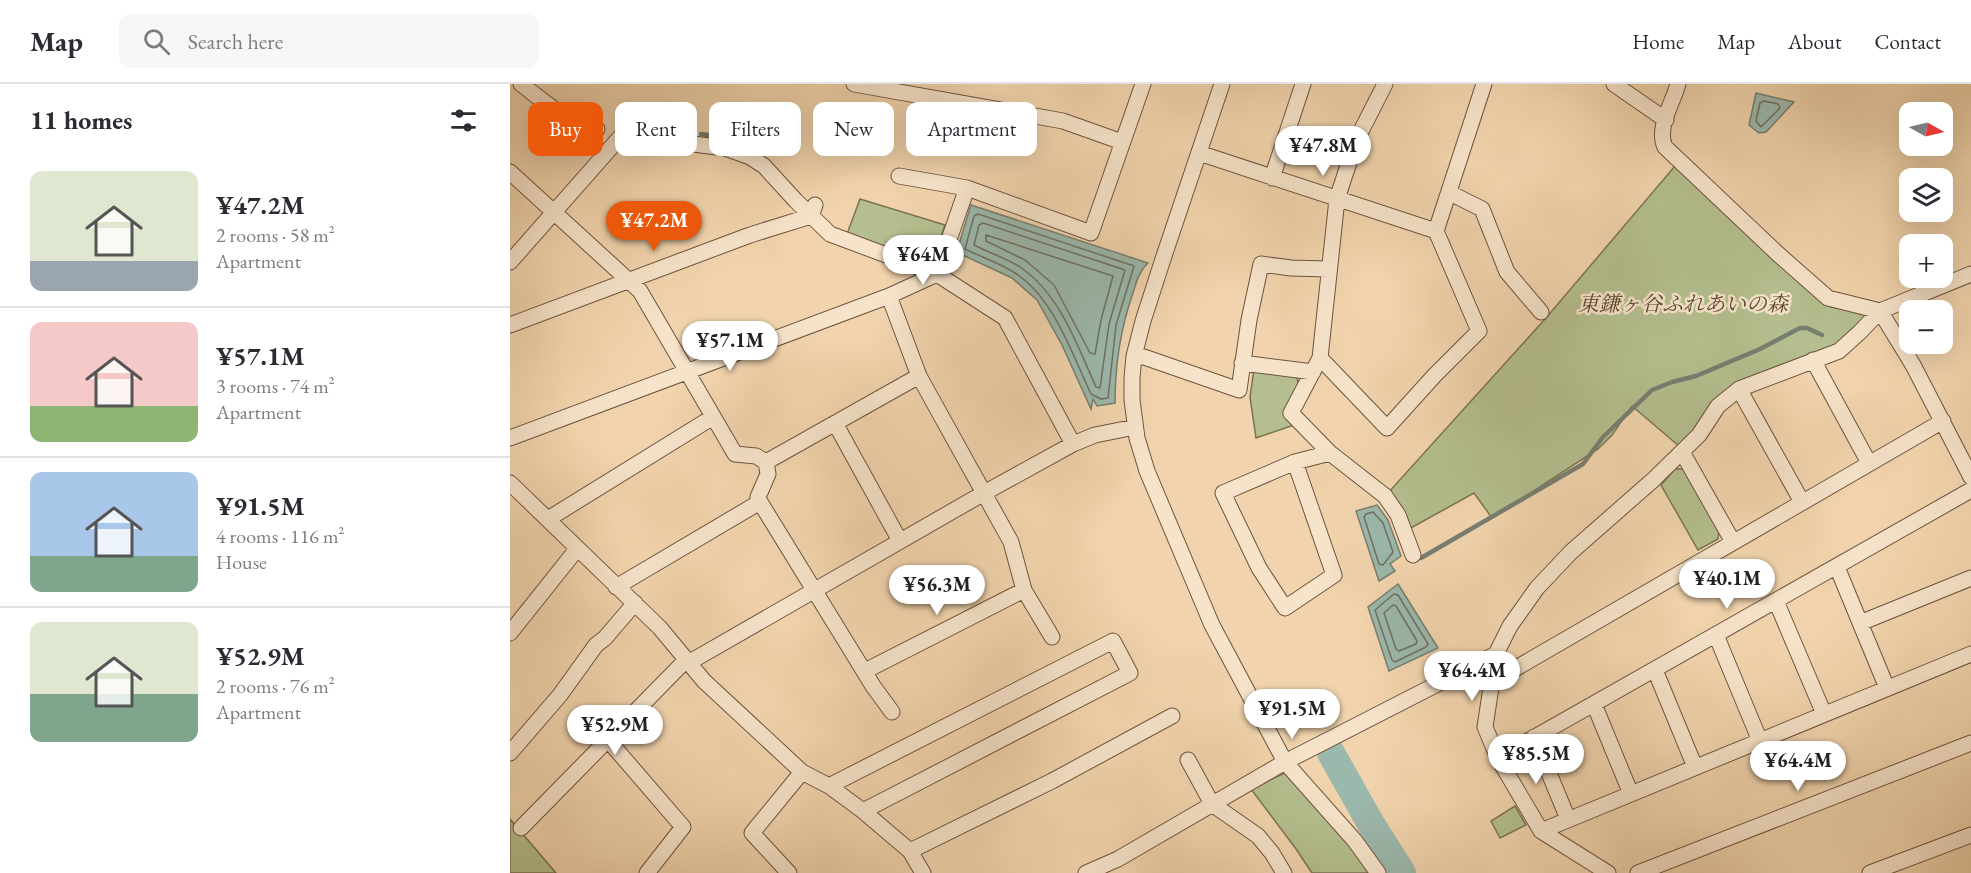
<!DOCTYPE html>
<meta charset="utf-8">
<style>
:root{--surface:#fff;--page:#f7f7f7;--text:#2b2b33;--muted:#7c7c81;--line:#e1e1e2;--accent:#ea580c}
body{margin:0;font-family:"EB Garamond","Noto Serif JP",serif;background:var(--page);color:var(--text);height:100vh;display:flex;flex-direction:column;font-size:22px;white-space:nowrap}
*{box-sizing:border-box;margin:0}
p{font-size:20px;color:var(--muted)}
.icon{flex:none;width:33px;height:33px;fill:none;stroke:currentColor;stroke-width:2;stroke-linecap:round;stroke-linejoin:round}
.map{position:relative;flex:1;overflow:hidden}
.drawer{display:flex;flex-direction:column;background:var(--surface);width:510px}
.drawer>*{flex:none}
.banner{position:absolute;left:18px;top:18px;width:570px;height:54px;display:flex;gap:12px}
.needle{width:39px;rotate:98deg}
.fabs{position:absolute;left:1389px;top:18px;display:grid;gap:12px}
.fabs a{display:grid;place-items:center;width:54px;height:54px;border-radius:12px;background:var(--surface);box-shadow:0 6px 24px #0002;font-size:30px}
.price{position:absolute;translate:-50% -51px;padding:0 14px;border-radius:21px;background:#fff;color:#222;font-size:20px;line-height:39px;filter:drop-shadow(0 2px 3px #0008)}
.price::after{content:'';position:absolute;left:50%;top:36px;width:18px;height:14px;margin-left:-9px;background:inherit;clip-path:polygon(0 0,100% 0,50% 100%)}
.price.selected{background:var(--accent);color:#fff}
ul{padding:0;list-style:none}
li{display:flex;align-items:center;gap:18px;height:150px;padding:0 30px}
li+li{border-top:2px solid var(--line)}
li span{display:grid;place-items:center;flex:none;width:168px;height:120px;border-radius:12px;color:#555}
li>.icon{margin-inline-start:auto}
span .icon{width:72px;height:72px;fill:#fffc;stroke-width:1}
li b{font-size:26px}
h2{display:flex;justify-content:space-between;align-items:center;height:72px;padding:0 30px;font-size:26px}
.tag{padding:0 21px;border-radius:12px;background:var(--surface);box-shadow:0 6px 24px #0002;font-size:21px;line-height:54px}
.tag.selected{background:var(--accent);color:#fff}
header{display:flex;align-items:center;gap:36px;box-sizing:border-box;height:84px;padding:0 30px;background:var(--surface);border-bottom:2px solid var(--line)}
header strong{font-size:28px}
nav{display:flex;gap:33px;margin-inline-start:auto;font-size:21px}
.search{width:420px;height:54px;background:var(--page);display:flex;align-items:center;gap:15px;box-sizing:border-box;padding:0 21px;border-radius:12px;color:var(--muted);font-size:22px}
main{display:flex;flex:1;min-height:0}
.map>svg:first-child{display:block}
</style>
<header>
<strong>Map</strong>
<div class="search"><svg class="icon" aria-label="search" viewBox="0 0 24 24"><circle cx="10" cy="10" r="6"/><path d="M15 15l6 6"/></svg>Search here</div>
<nav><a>Home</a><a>Map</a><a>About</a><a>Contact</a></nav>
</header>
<main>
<section class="drawer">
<h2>11 homes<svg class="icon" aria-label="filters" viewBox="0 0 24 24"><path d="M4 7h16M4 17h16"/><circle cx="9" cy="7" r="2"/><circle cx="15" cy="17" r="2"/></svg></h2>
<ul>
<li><span style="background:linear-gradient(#dfe7d0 75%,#9aa5b1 0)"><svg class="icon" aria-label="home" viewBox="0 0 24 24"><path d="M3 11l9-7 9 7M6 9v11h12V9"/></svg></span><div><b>¥47.2M</b><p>2 rooms · 58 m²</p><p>Apartment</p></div></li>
<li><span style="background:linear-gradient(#f6c9c9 70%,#8fb573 0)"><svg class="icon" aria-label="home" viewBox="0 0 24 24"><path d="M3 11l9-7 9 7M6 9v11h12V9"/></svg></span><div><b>¥57.1M</b><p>3 rooms · 74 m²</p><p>Apartment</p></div></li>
<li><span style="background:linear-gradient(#a9c7e8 70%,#7fa58c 0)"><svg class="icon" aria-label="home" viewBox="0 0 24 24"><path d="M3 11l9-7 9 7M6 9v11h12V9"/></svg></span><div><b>¥91.5M</b><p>4 rooms · 116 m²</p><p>House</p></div></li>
<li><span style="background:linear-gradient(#dfe7d0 60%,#7fa58c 0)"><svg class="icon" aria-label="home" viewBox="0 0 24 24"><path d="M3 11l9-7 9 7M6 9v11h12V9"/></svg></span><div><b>¥52.9M</b><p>2 rooms · 76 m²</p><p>Apartment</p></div></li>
</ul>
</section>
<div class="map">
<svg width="1461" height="789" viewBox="0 0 1461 789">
<rect width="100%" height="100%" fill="#f1d4ad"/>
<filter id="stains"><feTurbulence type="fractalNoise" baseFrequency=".00333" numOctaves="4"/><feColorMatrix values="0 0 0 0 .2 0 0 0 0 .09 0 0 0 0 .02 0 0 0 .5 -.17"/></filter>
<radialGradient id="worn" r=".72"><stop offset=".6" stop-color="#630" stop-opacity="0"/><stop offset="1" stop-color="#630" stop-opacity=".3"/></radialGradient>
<path fill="#b4be8e" stroke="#7b7354" stroke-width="1.5" d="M1165,82L1310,217L1321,223L1357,229L1359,231L1325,262L1226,299L1202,318L1185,345L1169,362L1122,322L1102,351L1088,365L982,434L964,409L899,445L877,410L1036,234Z
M350,115L435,141L422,179L418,181L337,150Z
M744,285L786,291L789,301L784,341L746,354L740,313Z
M1165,385H1173L1209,447L1208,455L1188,466L1151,401Z
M777,688L848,772L858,789H802L786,765L741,705Z
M1005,722L1016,741L990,754L981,737Z
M0,735L46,789H0Z"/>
<path fill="#9bb8ac" stroke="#777e71" stroke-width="1.5" d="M1246,9L1284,18L1256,48L1249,49L1239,41Z
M461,121L638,179C628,188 626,200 622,212C610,247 605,282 605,319L587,322L583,315L581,325L552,261L527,216L502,194L455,172L445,173Z
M867,421L878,436L891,472L880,480L885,487L869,497L846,427Z
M888,500L928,564L879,587L858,523Z"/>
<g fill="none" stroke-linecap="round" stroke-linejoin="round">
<path stroke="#6e7062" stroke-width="1.5" d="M1254,17L1268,20L1270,24L1251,43L1246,37L1250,19Z
M468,130L624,182L606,241L598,314L591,315L581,310C562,270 544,214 505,189C490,179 471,173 455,165L464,132Z
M473,139L615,186L599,240L590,304L586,303C567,261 550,210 510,183C496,174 479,169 464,161L469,141Z
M476,151L603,192L591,236L585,270L580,269L544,201L515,176L476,157Z
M863,428L873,439L883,468L873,481L869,480L854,433L856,430Z
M884,510L888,511L918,560L916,563L885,578L882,576L865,526Z
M883,521L886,522L907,557L906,560L889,567L886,565L874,529Z"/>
<path stroke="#777e71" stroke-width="4.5" d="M191,50L212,53
M223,54L244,62
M911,474L1073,380L1093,353L1142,306L1162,298L1186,292L1250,265L1290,244H1297L1312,251"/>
<path stroke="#9bb8ac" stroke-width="28" d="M821,669L861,740L892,789"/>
<defs>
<path id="minor" d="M11,0C35,18 57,39 87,45
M344,0L553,37L612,58
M712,0L653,175L633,237L624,272L622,294V316L627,354L637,387L702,541L775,678L845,757L868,789
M875,0L846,57L827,115L810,274L781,329L820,369L875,412L888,431L903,471
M1104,0L1156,36
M1168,0C1163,19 1146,44 1155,63L1268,170L1318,214L1370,227L1403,281L1461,393
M689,69L926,147
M0,88L130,207L225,370L246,372L256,378L258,390L248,413L250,418L363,602L382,628
M389,92L457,104L581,149L633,0
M762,94L793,0
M940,109L972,125L997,188L1031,228
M0,178L112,51L215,64L240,73L254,82L286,117L320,150L427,190L495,234L563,360
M379,212L409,292L501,458L514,506L542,553
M0,241L240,151L301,132L305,121
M624,272L634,273L729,306L739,236L751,180L781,184L818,185
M810,274L877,344L924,292L969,247L926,147L974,0
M1303,276L1359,379
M732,279L803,288
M1229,305L1292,418
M325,339L390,457
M0,354L379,212L427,190L457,104
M1172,368L1223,458
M256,378L409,292
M785,378L824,491L775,524L749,484L713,409L785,378L820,369
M0,399L150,544L194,597L292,688L319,702L353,727L400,767L413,789
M38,435L203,333
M1327,483L1377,604
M106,503L250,418
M1266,517L1314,630
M1350,539L1461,494
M0,549L67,465
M1206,551L1250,657
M178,579L474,409L563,360L585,351L625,343
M1145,586L1185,683
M355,587L514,506
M982,598L1433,337
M1084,620L1121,710
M1024,653L1058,735
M98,656L173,743L137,789
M0,669L50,611L86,561L95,554L125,519
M988,674L1461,406
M678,676L702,720L748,752L762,769L774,789
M319,702L603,557L620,589L353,727
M11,744L176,576
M1031,747L1461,570
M400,767L542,697L662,632
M279,789L242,749L292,688
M576,789L608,775L775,678L986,570
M1098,789L1031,747L988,674L975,643L986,570L1000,542L1027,504L1061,468L1143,396L1189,351L1208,322L1229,305L1329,267L1350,248L1370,227L1461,190
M1128,789L1461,659
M1360,789L1461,751"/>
</defs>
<use href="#minor" stroke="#6e533e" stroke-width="17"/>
<use href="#minor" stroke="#f6e3ca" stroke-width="15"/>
</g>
<g text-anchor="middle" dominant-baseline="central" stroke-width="5" stroke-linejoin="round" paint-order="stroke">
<g font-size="21" font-style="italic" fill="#594630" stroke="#f6e3ca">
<text x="1173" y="219">東鎌ヶ谷ふれあいの森</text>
</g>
</g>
<rect width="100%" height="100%" filter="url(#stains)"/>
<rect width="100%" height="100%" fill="url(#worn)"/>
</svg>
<div class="fabs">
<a><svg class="needle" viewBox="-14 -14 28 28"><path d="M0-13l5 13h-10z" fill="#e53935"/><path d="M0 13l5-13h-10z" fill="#7c7c81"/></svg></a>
<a><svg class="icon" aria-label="layers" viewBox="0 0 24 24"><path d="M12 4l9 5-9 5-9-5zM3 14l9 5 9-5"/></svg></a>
<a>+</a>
<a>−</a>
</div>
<b class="price" style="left:813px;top:93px">¥47.8M</b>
<b class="price selected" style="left:144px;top:168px">¥47.2M</b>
<b class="price" style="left:413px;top:202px">¥64M</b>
<b class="price" style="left:220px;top:288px">¥57.1M</b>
<b class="price" style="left:1217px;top:526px">¥40.1M</b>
<b class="price" style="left:427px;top:532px">¥56.3M</b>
<b class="price" style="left:962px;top:618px">¥64.4M</b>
<b class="price" style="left:782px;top:656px">¥91.5M</b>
<b class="price" style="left:105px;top:672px">¥52.9M</b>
<b class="price" style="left:1026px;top:701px">¥85.5M</b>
<b class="price" style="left:1288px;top:708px">¥64.4M</b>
<div class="banner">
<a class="tag selected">Buy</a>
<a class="tag">Rent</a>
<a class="tag">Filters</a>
<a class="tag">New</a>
<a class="tag">Apartment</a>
</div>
</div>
</main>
